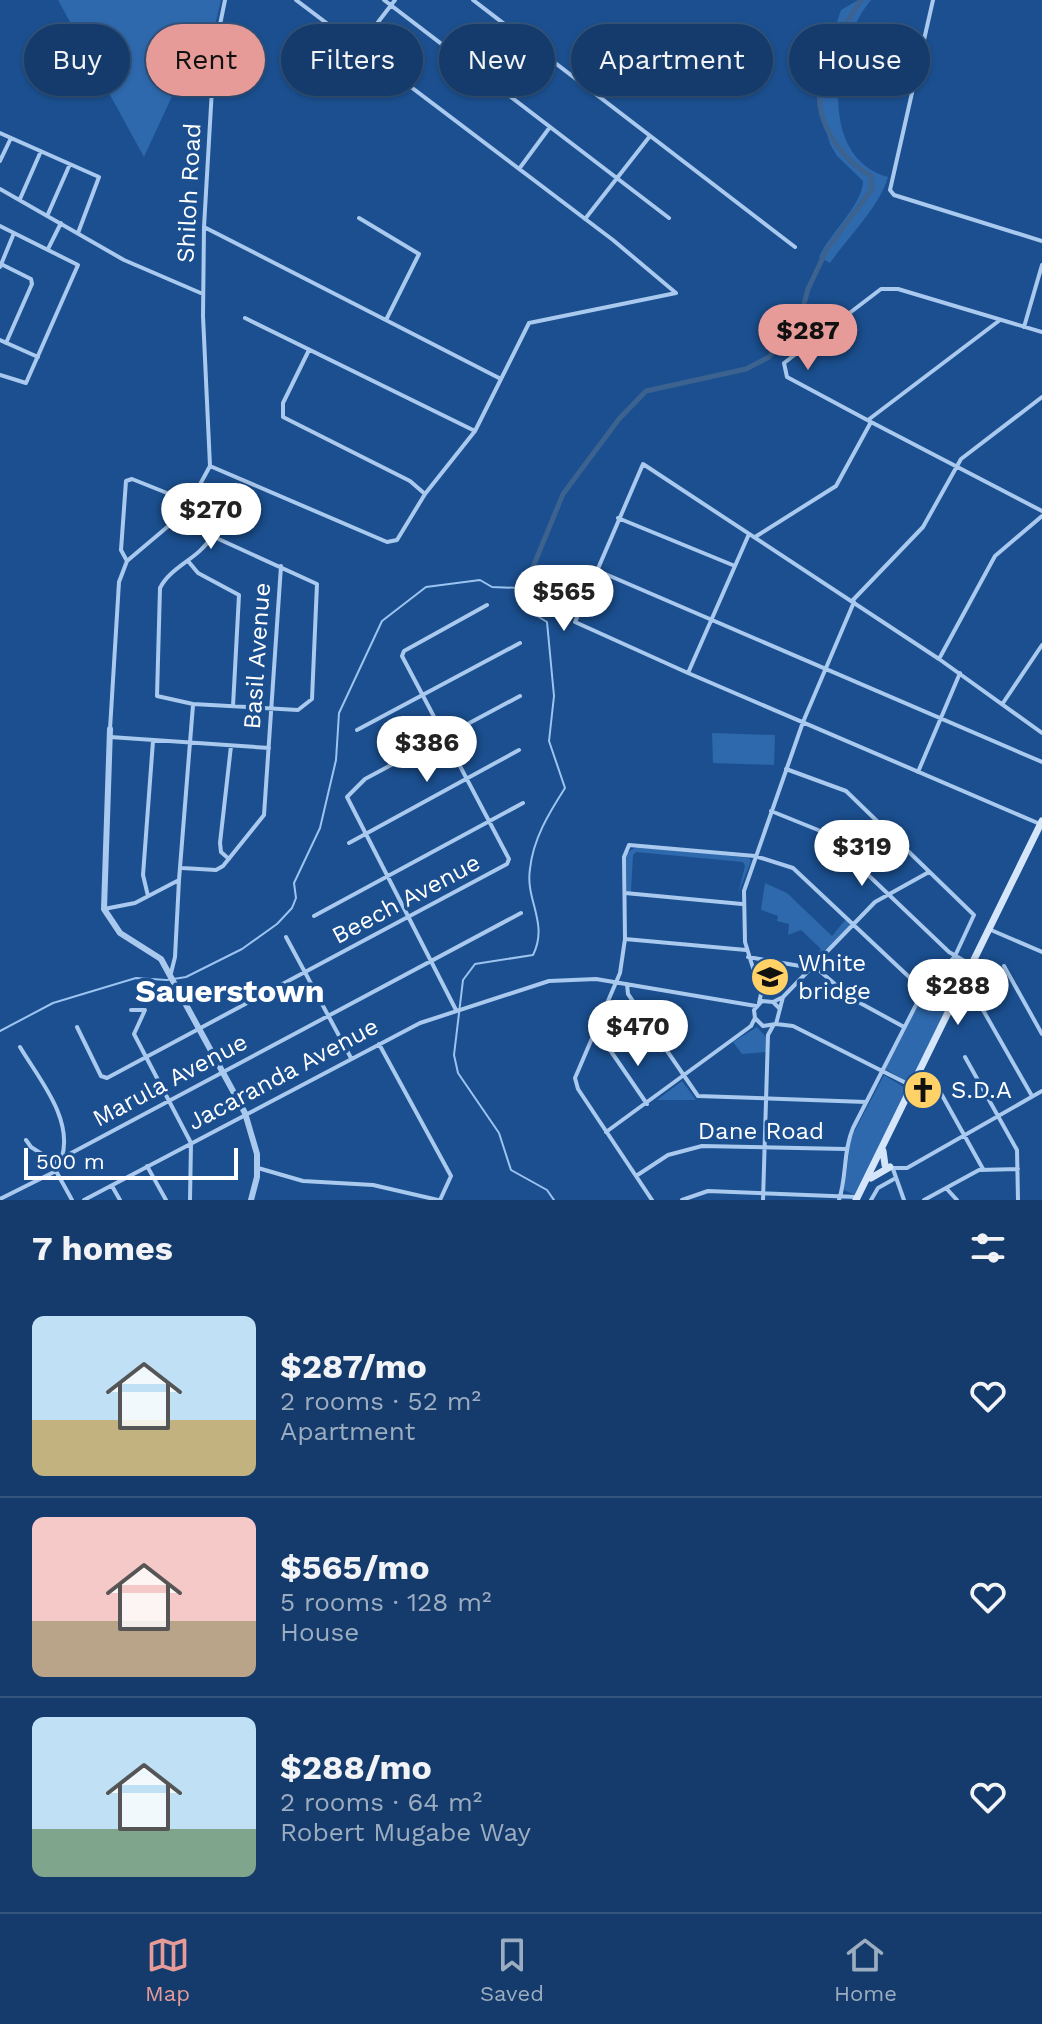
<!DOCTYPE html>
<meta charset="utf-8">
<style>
:root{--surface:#143b6b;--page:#214673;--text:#f1f3f6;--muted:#9dadc1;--line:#33557e;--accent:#e69b98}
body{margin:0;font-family:"Work Sans",sans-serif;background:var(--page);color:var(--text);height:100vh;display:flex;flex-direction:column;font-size:30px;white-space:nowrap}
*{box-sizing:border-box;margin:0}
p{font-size:26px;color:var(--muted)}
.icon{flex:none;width:44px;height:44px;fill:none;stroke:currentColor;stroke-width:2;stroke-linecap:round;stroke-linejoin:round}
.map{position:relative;height:1200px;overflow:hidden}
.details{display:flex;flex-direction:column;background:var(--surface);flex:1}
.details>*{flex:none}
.banner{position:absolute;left:24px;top:24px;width:994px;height:72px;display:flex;gap:16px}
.scale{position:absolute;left:24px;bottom:20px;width:214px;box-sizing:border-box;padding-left:8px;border:4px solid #fff;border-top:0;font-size:22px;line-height:28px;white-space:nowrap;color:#fff;-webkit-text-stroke:6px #1b4f8f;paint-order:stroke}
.price{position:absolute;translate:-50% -68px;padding:0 18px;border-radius:28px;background:#fff;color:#222;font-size:26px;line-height:52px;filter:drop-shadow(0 2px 4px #0008)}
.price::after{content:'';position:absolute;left:50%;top:48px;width:24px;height:18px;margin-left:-12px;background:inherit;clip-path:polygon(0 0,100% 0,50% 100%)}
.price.active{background:var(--accent);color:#111}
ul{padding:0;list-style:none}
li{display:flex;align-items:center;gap:24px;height:200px;padding:0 32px}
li+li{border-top:2px solid var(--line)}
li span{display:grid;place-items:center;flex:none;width:224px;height:160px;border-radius:12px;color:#555}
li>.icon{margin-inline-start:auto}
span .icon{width:96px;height:96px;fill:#fffc;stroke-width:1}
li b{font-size:34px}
h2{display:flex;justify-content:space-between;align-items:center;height:96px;padding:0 32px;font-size:34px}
.chip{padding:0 28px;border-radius:36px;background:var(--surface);box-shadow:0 2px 6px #0004,0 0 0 2px var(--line);font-size:28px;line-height:72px}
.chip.active{background:var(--accent);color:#111}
.tab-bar{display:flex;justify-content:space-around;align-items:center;height:112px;border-top:2px solid var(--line);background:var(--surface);font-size:22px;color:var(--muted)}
.tab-bar a{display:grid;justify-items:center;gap:4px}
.tab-bar .active{color:var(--accent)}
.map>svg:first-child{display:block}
</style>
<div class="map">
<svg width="1042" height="1200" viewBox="0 0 1042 1200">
<rect width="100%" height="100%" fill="#1b4f8f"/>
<path fill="#2e69ad" d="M58,0H221L213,34L210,83L180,79L144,157Z
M858,0H871C833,45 816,157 888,177C880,206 849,236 830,263L819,257C830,233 863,204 863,181L837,156L830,144L810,74L816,58L829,45L841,10Z
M712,733L775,735L774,765L713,763Z
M638,846L749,858L751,861L738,894L745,866L743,862L636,852L633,855L631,892H627L626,853Z
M765,883L787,893L832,936L846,919L850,925L819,959L815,956L821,949L801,930L788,935L789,924L777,921L778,916L761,910Z
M956,959L969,966L911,1082H907L885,1069L925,992Z
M757,1027L766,1037V1052L742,1054L733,1042Z
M884,1075L907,1089L855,1195L844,1190L851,1138Z
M682,1081L696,1100H657Z"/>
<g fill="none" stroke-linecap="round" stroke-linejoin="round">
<path stroke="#9cc4f0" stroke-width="2" d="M0,1031L53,1003L116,984L136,978L167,980L186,977L242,949L277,924L292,908L296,898L294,883L320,828L336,760L339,713L382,621L426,587L480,580L492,587L520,588L521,606L547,622L554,696L549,741L565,788C549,813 533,839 530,869C525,900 549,923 533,955L475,964L463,980L454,1055L458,1073L499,1133L511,1170L547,1190L554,1200"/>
<path stroke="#3c6290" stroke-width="5" d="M520,588L526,584L563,494L619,419L646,391L746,369L769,357L800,319L808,289L827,249L872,189L871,176C846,162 824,134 820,106C816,76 844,24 861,0"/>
<path stroke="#a9c9ee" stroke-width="4" d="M384,0L669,218
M473,0L795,247
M933,0L890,190L894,195L1042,241
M359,47L395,0
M0,133L99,177L78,233
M0,161L11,138
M519,169L550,127
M0,189L124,260L203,294
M20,199L41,151
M48,214L70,164
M359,218L419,254L386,320
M585,219L650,136
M0,226L78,265L26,383L0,375
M204,227L499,378
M48,249L61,223
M1,264L31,279L32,284L6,343
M0,267L14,233
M245,318L475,431
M1024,327L1042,265
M0,340L38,357
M309,350L283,403V417L410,481L425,494
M868,420L1000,320
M871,422L1042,511
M210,466L387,542L397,540L425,494L475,431L529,323L676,293L613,240L296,0
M618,518L735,566L688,673L1040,824
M755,537L836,486L871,422L787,377L784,363L881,289H898L1042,332
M127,561L185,512L210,466L203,316L204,227L214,54L225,0
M188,561L198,573L239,595L233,706
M735,566L749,534
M596,570L1042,762
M853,600L923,527L961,459L1042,397
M939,659L995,556L1042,516
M688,673L575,622L643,464L939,659L1042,733
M1003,703L1042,645
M110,729L119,582L127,561L121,550L126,481L132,479L177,497L212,536L317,584L312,699L298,710L193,704L157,696L160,588C171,566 199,559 212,536
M357,730L520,643
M110,737L269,748
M786,769L846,791L974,915L955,956L918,1001L853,1128C843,1151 847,1176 839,1200
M918,772L960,673
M771,811L823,832L949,952L973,966
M349,843L519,750
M229,859L221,852L220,843L231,746
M182,868L216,870L223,866L264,815L281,566
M625,893L742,904
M148,896L143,875L153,741
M104,909L135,903L179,880L193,705
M314,916L523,803
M991,930L1042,952
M286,937L351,1058
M625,939L746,950
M748,957L812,968
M814,966L851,998L904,1027
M1004,966L1042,1034
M171,973L175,957L179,880
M627,984L628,994L698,1096L866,1102
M959,996H975L1032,1096
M773,1002L783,997L875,902L929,872
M759,1003L761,994L745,942L744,891L803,722L854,602
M780,1009L773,1002L762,1001L754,1010L755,1018L763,1026L776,1024L783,997
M131,1010H145L134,1034L191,1143L190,1200
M456,1010L347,797L365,779L520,696
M776,1024L793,1026L912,1086
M77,1027L101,1076L107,1078L507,864L509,859L402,656L404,651L487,605
M379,1044L451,1176L440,1200
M20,1047C39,1079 73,1118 62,1157
M608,1047L647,1104
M965,1057L1017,1150L1018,1200
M921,1071L938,1088L983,1169
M606,1132L751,1026L755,1018
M26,1140L31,1147L56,1163
M147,1166L166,1200
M258,1168L303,1181L373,1185L438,1200
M891,1168H907L1042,1091
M893,1169L904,1200
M56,1171V1163L62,1158L521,913
M56,1171L72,1200
M636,1176L668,1155L702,1146L845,1149
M112,1186L120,1200
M946,1188L957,1200
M0,1199L56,1171
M84,1200L420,1023L549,981L596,979L756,1006
M652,1200L578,1089L575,1078L620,973L625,939L624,857L629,845L755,856L793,868L924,991
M682,1200L708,1191L857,1197
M763,1200L768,1035L773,1026
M871,1200L878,1188L894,1179
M924,1200L979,1170L1018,1169"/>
<path stroke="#a9c9ee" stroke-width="6" d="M110,729L104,909L120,933L161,959L245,1113L257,1154V1177L251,1200"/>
<path stroke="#d6e6fa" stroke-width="7" d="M883,1151L885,1165
M871,1178L890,1167
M856,1200L1042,821"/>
</g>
<defs>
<symbol id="university-disc" viewBox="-11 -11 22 22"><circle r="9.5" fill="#ffd166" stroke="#1b4f8f"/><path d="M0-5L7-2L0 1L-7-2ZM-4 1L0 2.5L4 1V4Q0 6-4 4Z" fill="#111"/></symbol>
<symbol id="church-disc" viewBox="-11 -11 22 22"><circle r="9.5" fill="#ffd166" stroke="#1b4f8f"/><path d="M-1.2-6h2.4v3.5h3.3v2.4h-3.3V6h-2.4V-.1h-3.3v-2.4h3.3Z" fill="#111"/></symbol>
</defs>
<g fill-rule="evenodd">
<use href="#university-disc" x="748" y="955" width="44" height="44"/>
<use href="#church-disc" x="901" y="1068" width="44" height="44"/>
</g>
<g text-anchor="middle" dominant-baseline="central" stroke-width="7" stroke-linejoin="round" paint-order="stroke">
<g font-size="24" fill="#fff" stroke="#1b4f8f">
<text transform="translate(189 193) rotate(-87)">Shiloh Road</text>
<text transform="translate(257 656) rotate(-86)">Basil Avenue</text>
<text transform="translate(406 899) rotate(-28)">Beech Avenue</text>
<text transform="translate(283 1074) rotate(-28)">Jacaranda Avenue</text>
<text transform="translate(170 1080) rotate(-28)">Marula Avenue</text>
<text x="761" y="1131">Dane Road</text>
</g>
<g font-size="24" fill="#fff" stroke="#1b4f8f" text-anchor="start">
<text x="798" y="963">White<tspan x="798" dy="28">bridge</tspan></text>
<text x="951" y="1090">S.D.A</text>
</g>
<g font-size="32" font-weight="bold" fill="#fff" stroke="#1b4f8f">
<text x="230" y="991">Sauerstown</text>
</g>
</g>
</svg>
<div class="scale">500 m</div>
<b class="price active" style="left:808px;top:372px">$287</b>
<b class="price" style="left:211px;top:551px">$270</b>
<b class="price" style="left:564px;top:633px">$565</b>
<b class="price" style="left:427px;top:784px">$386</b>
<b class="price" style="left:862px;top:888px">$319</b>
<b class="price" style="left:958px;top:1027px">$288</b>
<b class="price" style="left:638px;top:1068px">$470</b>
<div class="banner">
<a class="chip">Buy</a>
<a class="chip active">Rent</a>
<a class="chip">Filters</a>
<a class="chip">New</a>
<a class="chip">Apartment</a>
<a class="chip">House</a>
</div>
</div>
<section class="details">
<h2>7 homes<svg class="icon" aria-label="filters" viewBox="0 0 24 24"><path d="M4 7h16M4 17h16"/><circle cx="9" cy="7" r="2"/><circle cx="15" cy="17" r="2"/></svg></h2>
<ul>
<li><span style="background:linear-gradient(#bfe0f5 65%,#c2b280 0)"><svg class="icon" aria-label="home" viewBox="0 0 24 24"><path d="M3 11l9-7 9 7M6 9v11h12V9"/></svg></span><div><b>$287/mo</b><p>2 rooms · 52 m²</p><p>Apartment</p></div><svg class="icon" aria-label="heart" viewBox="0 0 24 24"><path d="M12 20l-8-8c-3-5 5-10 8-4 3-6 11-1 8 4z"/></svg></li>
<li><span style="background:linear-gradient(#f6c9c9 65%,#b9a48a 0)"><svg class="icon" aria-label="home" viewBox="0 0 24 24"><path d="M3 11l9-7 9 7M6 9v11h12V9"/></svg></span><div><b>$565/mo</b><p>5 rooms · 128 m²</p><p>House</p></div><svg class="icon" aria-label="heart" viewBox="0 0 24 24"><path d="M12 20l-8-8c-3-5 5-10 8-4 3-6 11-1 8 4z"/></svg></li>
<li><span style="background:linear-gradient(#bfe0f5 70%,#7fa58c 0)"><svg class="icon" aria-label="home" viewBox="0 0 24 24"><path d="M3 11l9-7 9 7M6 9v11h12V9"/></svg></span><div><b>$288/mo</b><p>2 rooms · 64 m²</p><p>Robert Mugabe Way</p></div><svg class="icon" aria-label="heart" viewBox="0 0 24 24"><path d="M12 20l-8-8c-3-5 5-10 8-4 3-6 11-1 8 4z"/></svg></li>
</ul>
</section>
<nav class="tab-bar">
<a class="active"><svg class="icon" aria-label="map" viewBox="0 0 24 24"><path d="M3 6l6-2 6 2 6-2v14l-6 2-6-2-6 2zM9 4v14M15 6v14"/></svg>Map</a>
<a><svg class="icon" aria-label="saved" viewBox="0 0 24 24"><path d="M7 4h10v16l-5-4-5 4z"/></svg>Saved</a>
<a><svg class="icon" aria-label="home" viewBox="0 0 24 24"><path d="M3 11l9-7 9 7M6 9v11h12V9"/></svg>Home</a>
</nav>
